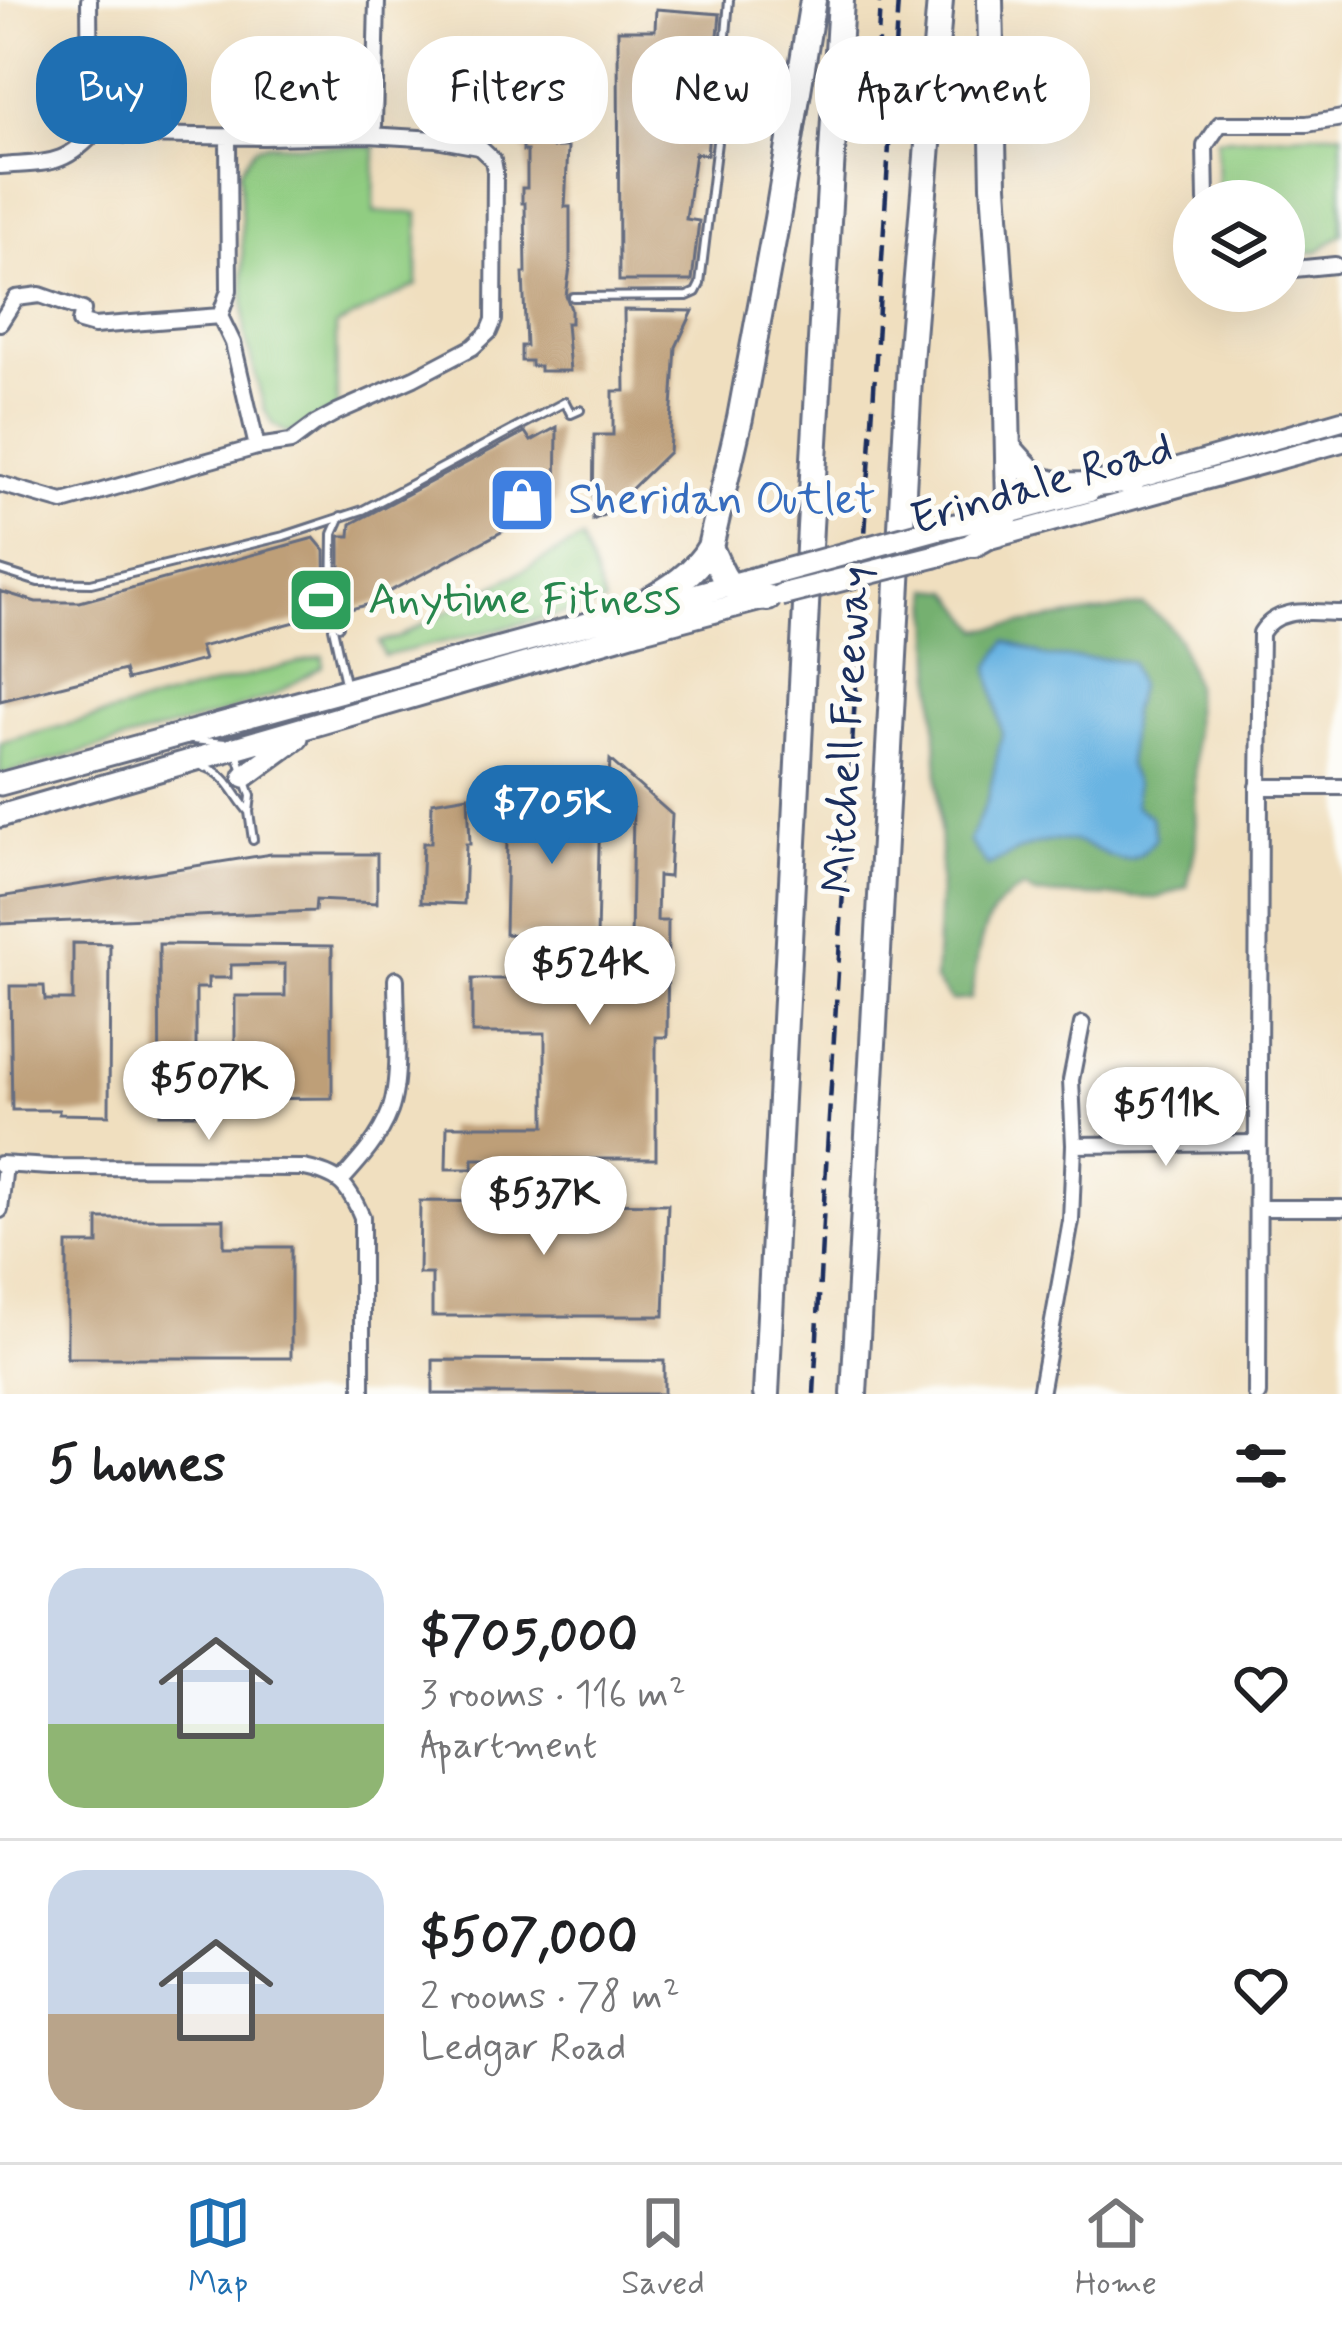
<!DOCTYPE html>
<meta charset="utf-8">
<style>
:root{--surface:#fff;--page:#f6f6f6;--text:#202124;--muted:#757577;--line:#e0e0e0;--accent:#1f6fb2}
body{margin:0;font-family:Mynerve,sans-serif;background:var(--page);color:var(--text);height:100vh;display:flex;flex-direction:column;font-size:45px;white-space:nowrap}
*{box-sizing:border-box;margin:0}
p{font-size:39px;color:var(--muted)}
.icon{flex:none;width:66px;height:66px;fill:none;stroke:currentColor;stroke-width:2;stroke-linecap:round;stroke-linejoin:round}
.map{position:relative;height:1394px;overflow:hidden}
.sheet{display:flex;flex-direction:column;background:var(--surface);flex:1}
.sheet>*{flex:none}
.top-card{position:absolute;left:36px;top:36px;width:1272px;height:108px;display:flex;gap:24px}
.controls{position:absolute;left:1173px;top:180px;display:grid;gap:24px}
.controls a{display:grid;place-items:center;width:132px;height:132px;border-radius:50%;background:var(--surface);box-shadow:0 12px 48px #0002;font-size:60px}
.price{position:absolute;translate:-50% -102px;padding:0 27px;border-radius:42px;background:#fff;color:#222;font-size:39px;line-height:78px;filter:drop-shadow(0 3px 6px #0008)}
.price::after{content:'';position:absolute;left:50%;top:72px;width:36px;height:27px;margin-left:-18px;background:inherit;clip-path:polygon(0 0,100% 0,50% 100%)}
.price.active{background:var(--accent);color:#fff}
ul{padding:0;list-style:none}
li{display:flex;align-items:center;gap:36px;height:300px;padding:0 48px}
li+li{border-top:3px solid var(--line)}
li span{display:grid;place-items:center;flex:none;width:336px;height:240px;border-radius:36px;color:#555}
li>.icon{margin-inline-start:auto}
span .icon{width:144px;height:144px;fill:#fffc;stroke-width:1}
li b{font-size:51px}
h2{display:flex;justify-content:space-between;align-items:center;height:144px;padding:0 48px;font-size:51px}
.tag{padding:0 42px;border-radius:48px;background:var(--surface);box-shadow:0 12px 48px #0002;font-size:42px;line-height:108px}
.tag.active{background:var(--accent);color:#fff}
.menu{display:flex;justify-content:space-around;align-items:center;height:168px;border-top:3px solid var(--line);background:var(--surface);font-size:33px;color:var(--muted)}
.menu a{display:grid;justify-items:center;gap:6px}
.menu .active{color:var(--accent)}
.map>svg:first-child{display:block}
</style>
<div class="map">
<svg width="1342" height="1394" viewBox="0 0 1342 1394">
<rect width="100%" height="100%" fill="#fdfcf7"/>
<filter id="ink" filterUnits="userSpaceOnUse"><feTurbulence type="fractalNoise" baseFrequency=".00833" numOctaves="2"/><feDisplacementMap in="SourceGraphic" scale="24" xChannelSelector="R" yChannelSelector="G"/><feConvolveMatrix kernelMatrix="1 2 1 2 8 2 1 2 1" color-interpolation-filters="sRGB"/></filter>
<filter id="wash" filterUnits="userSpaceOnUse"><feTurbulence type="fractalNoise" baseFrequency=".004" numOctaves="4" result="noise"/><feDisplacementMap in="SourceGraphic" scale="48" xChannelSelector="R" yChannelSelector="G"/><feGaussianBlur stdDeviation="2.7" result="paint"/><feColorMatrix in="noise" values="0 0 0 0 0 0 0 0 0 0 0 0 0 0 0 0 0 1.4 0 .05"/><feComposite in="paint" operator="in"/></filter>
<g filter="url(#wash)">
<rect width="100%" height="100%" fill="#f0dfbf"/>
<path fill="#91cd82" stroke="#567e70" stroke-width="3" d="M1342,132V234L1318,251L1284,256V201H1218L1217,139Z
M268,144L375,147L374,212L418,213L417,285L336,326L337,412L323,415L289,434L274,425L265,411L245,336L240,170L255,148Z
M582,539L605,604L384,656L379,642L397,638Z
M323,656V666L272,696L220,714L0,775V743Z"/>
<path fill="#74b070" stroke="#487067" stroke-width="3" d="M930,589L951,591L980,630L1144,605L1165,621L1179,639L1194,684L1196,844L1187,887L1157,898L1033,894L1025,888C977,906 979,956 971,999L951,1001L935,981L941,851Z"/>
<path fill="#69b4e2" stroke="#4272a0" stroke-width="3" d="M1006,641L1047,657L1110,659L1131,662L1138,686L1131,716L1128,766L1136,784L1135,806L1151,817L1156,838C1124,881 1108,847 1071,841C1040,837 1014,853 988,866L969,841L988,799L1002,734L989,668Z"/>
<g id="blocks">
<path fill="#be9f78" d="M656,9L720,14L707,155L695,153L686,219L699,221L692,281H619L618,30H655Z
M536,134L539,143H552V147H568L565,207H570V267L566,296L571,309V323H566L570,371H540V366H531V361H521V346H526L523,273H526L525,203H522V188H527V151H523V135Z
M624,310L693,311L676,347L669,452L606,514L593,520L594,435H613V391H625Z
M557,427L556,503L381,596L382,601L347,610L340,607V536H350L351,524L525,432L531,441Z
M314,538L325,551L326,614L200,647L204,660L127,680L124,670L0,701V591L36,602H80Z
M610,760L672,815L669,877L658,876L657,921H668L667,1037H656V1159H473V1169H446L447,1126H545V1033H472V979H607L608,944L631,945L633,808H623V795L608,794Z
M508,793L565,794V802H600L597,939L505,934Z
M468,796L470,844H466L464,904L421,902L423,843H431L432,802Z
M271,854H377V903L316,900L315,911L0,924V897Z
M73,943L110,944L109,1115L59,1114V1110H12L10,986H44L45,1000H73Z
M159,944L332,946V1098L235,1099V996H285V964L231,965V978H208V988H196V1114H160Z
M420,1201L668,1204L664,1316H432V1274H419Z
M98,1219H224V1247H291V1358H67V1244H98Z
M433,1360L664,1361V1394H433Z"/>
</g>
</g>
<g filter="url(#ink)">
<use href="#blocks" fill-opacity="0" stroke="#666d80" stroke-width="3"/>
<g fill="none" stroke-linecap="round" stroke-linejoin="round">
<defs>
<path id="service" d="M573,297L687,296L696,292L700,284L717,142L729,0
M0,570L38,582L91,583L284,536L363,510L565,402L571,414L580,410
M339,626L332,608L333,534L341,516
M333,628L345,683
M192,740L226,743
M236,750L251,796L249,812L253,840
M202,766C228,773 233,794 249,812"/>
<path id="minor" d="M369,135L374,125L377,0
M228,136L229,290L220,316L233,343L257,447
M0,166C49,162 64,167 99,128
M1206,201L1205,146L1220,124H1307L1342,118
M1284,270L1335,265
M0,323L16,298L40,295L83,310L80,322L94,326L220,316
M0,484L63,502L257,447L291,442L315,424L337,412L414,378L473,347L489,332L494,320L495,171L493,160L479,147L436,139L369,135L264,137L129,135L103,131L90,112L89,0
M1342,613C1313,613 1278,605 1261,633L1259,787H1342
M1074,1145L1258,1143
M0,1164L51,1167L304,1168C339,1175 348,1184 362,1217V1394
M341,1181C360,1160 380,1138 390,1111C402,1077 396,1016 396,979
M1258,1208H1342
M0,1210L5,1165
M1040,1394L1071,1221L1074,1145L1071,1080L1082,1024"/>
<path id="tertiary" d="M1257,1394L1259,787"/>
<path id="secondary" d="M1123,483L1342,420
M1008,514L1090,492
M990,539L1342,442"/>
<path id="primary" d="M936,529L1008,514
M936,556L974,544
M245,776L297,738
M0,784L782,571
M0,816L639,631L769,597"/>
<path id="motorway" d="M1008,447C1017,457 1026,468 1036,476C1058,493 1106,482 1133,480
M974,544C992,535 1006,527 1009,506L1006,361L994,186L990,0
M710,547C727,584 726,593 768,598
M634,609C663,592 693,577 710,547L740,418L777,219L813,0
M766,1394L810,527L841,0
M854,1394L910,361L940,0"/>
</defs>
<use href="#service" stroke="#666d80" stroke-width="12"/>
<use href="#minor" stroke="#666d80" stroke-width="20"/>
<use href="#tertiary" stroke="#666d80" stroke-width="22"/>
<use href="#secondary" stroke="#666d80" stroke-width="24"/>
<use href="#primary" stroke="#666d80" stroke-width="27"/>
<use href="#motorway" stroke="#666d80" stroke-width="30"/>
<use href="#service" stroke="#fff" stroke-width="6"/>
<use href="#minor" stroke="#fff" stroke-width="14"/>
<use href="#tertiary" stroke="#fff" stroke-width="16"/>
<use href="#secondary" stroke="#fff" stroke-width="18"/>
<use href="#primary" stroke="#fff" stroke-width="21"/>
<use href="#motorway" stroke="#fff" stroke-width="24"/>
<path stroke="#1b2f5e" stroke-width="4.5" stroke-dasharray="18 9" stroke-linecap="butt" d="M877,58L880,0
M814,1394L825,1183L898,0"/>
<defs>
<path id="primary-bridge" d="M782,571L936,529
M781,595L936,556"/>
</defs>
<use href="#primary-bridge" stroke="#666d80" stroke-width="27" stroke-linecap="butt"/>
<use href="#primary-bridge" stroke="#fff" stroke-width="21"/>
</g>
</g>
<defs>
<symbol id="shop-square" viewBox="-11 -11 22 22"><rect x="-9" y="-9" width="18" height="18" rx="4" fill="#3f7fe0" stroke="#fdfcf7"/><path d="M-5-2.5h2.3a2.7 3.5 0 0 1 5.4 0H5L5.5 6h-11ZM-1.5-2.5h3a1.5 2.3 0 0 0-3 0Z" fill="#fff"/></symbol>
<symbol id="stadium-square" viewBox="-11 -11 22 22"><rect x="-9" y="-9" width="18" height="18" rx="4" fill="#2e9e5b" stroke="#fdfcf7"/><path d="M0-5a6.5 5 0 1 0 0 10a6.5 5 0 1 0 0-10ZM-3.5-1.8h7v3.6h-7Z" fill="#fff"/></symbol>
</defs>
<g fill-rule="evenodd">
<use href="#shop-square" x="484" y="462" width="76" height="76"/>
<use href="#stadium-square" x="283" y="562" width="76" height="76"/>
</g>
<g text-anchor="middle" dominant-baseline="central" stroke-width="10" stroke-linejoin="round" paint-order="stroke">
<g font-size="45" fill="#1b2f5e" stroke="#fdfcf7">
<text transform="translate(1042 485) rotate(-16)">Erindale Road</text>
<text transform="translate(848 730) rotate(-87)">Mitchell Freeway</text>
</g>
<g font-size="45" fill="#366cbe" stroke="#fdfcf7" text-anchor="start">
<text x="568" y="500">Sheridan Outlet</text>
</g>
<g font-size="45" fill="#27864d" stroke="#fdfcf7" text-anchor="start">
<text x="368" y="600">Anytime Fitness</text>
</g>
</g>
</svg>
<div class="controls">
<a><svg class="icon" aria-label="layers" viewBox="0 0 24 24"><path d="M12 4l9 5-9 5-9-5zM3 14l9 5 9-5"/></svg></a>
</div>
<b class="price active" style="left:552px;top:867px">$705K</b>
<b class="price" style="left:590px;top:1028px">$524K</b>
<b class="price" style="left:209px;top:1143px">$507K</b>
<b class="price" style="left:1166px;top:1169px">$511K</b>
<b class="price" style="left:544px;top:1258px">$537K</b>
<div class="top-card">
<a class="tag active">Buy</a>
<a class="tag">Rent</a>
<a class="tag">Filters</a>
<a class="tag">New</a>
<a class="tag">Apartment</a>
</div>
</div>
<section class="sheet">
<h2>5 homes<svg class="icon" aria-label="filters" viewBox="0 0 24 24"><path d="M4 7h16M4 17h16"/><circle cx="9" cy="7" r="2"/><circle cx="15" cy="17" r="2"/></svg></h2>
<ul>
<li><span style="background:linear-gradient(#c9d6e8 65%,#8fb573 0)"><svg class="icon" aria-label="home" viewBox="0 0 24 24"><path d="M3 11l9-7 9 7M6 9v11h12V9"/></svg></span><div><b>$705,000</b><p>3 rooms · 116 m²</p><p>Apartment</p></div><svg class="icon" aria-label="heart" viewBox="0 0 24 24"><path d="M12 20l-8-8c-3-5 5-10 8-4 3-6 11-1 8 4z"/></svg></li>
<li><span style="background:linear-gradient(#c9d6e8 60%,#b9a48a 0)"><svg class="icon" aria-label="home" viewBox="0 0 24 24"><path d="M3 11l9-7 9 7M6 9v11h12V9"/></svg></span><div><b>$507,000</b><p>2 rooms · 78 m²</p><p>Ledgar Road</p></div><svg class="icon" aria-label="heart" viewBox="0 0 24 24"><path d="M12 20l-8-8c-3-5 5-10 8-4 3-6 11-1 8 4z"/></svg></li>
</ul>
</section>
<nav class="menu">
<a class="active"><svg class="icon" aria-label="map" viewBox="0 0 24 24"><path d="M3 6l6-2 6 2 6-2v14l-6 2-6-2-6 2zM9 4v14M15 6v14"/></svg>Map</a>
<a><svg class="icon" aria-label="saved" viewBox="0 0 24 24"><path d="M7 4h10v16l-5-4-5 4z"/></svg>Saved</a>
<a><svg class="icon" aria-label="home" viewBox="0 0 24 24"><path d="M3 11l9-7 9 7M6 9v11h12V9"/></svg>Home</a>
</nav>
